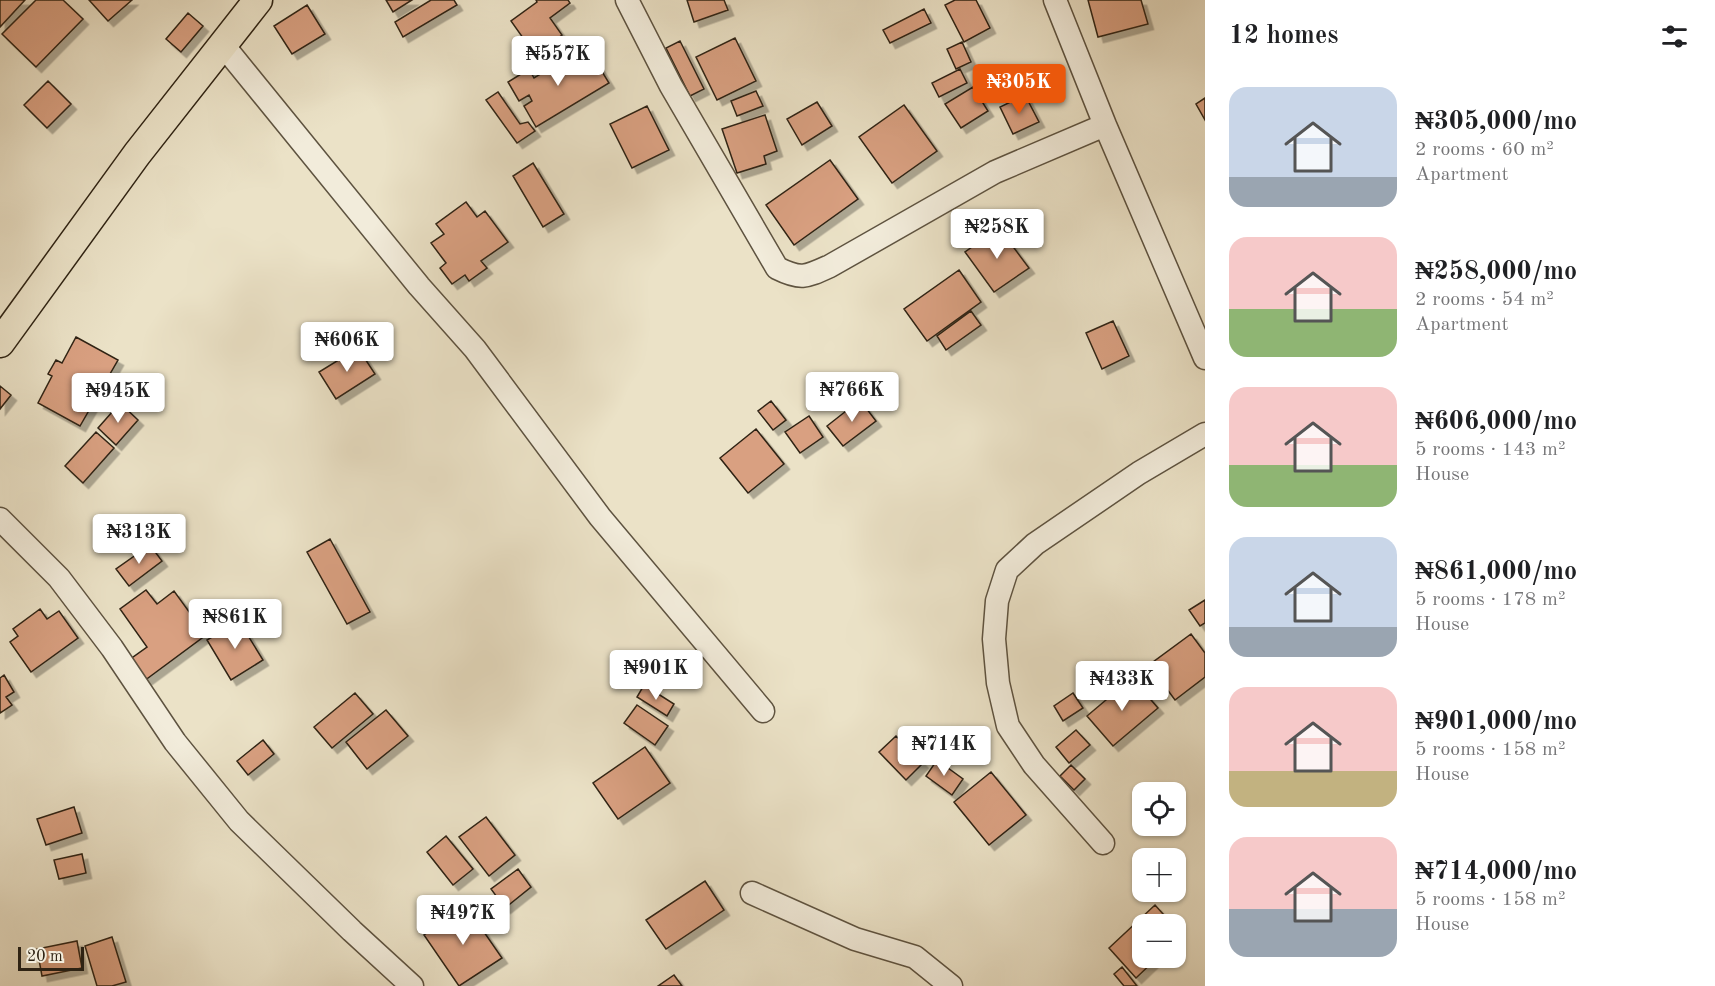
<!DOCTYPE html>
<meta charset="utf-8">
<style>
:root{--surface:#fff;--page:#f2f2f2;--text:#202124;--muted:#757577;--accent:#ea580c}
body{margin:0;font-family:"Old Standard TT",serif;background:var(--page);color:var(--text);height:100vh;display:flex;flex-direction:column;font-size:22px;white-space:nowrap}
*{box-sizing:border-box;margin:0}
p{font-size:20px;color:var(--muted)}
.icon{flex:none;width:33px;height:33px;fill:none;stroke:currentColor;stroke-width:2;stroke-linecap:round;stroke-linejoin:round}
.map{position:relative;flex:1;overflow:hidden}
.sheet{display:flex;flex-direction:column;background:var(--surface);width:510px}
.sheet>*{flex:none}
.controls{position:absolute;left:1132px;top:782px;display:grid;gap:12px}
.controls a{display:grid;place-items:center;width:54px;height:54px;border-radius:12px;background:var(--surface);box-shadow:0 2px 4px #0004;font-size:30px}
.scale{position:absolute;left:18px;bottom:15px;width:66px;box-sizing:border-box;padding-left:6px;border:3px solid #2f2313;border-top:0;font-size:16px;line-height:21px;white-space:nowrap;color:#2f2313;-webkit-text-stroke:4px #f2ecdb;paint-order:stroke}
.price{position:absolute;translate:-50% -51px;padding:0 14px;border-radius:6px;background:#fff;color:#222;font-size:20px;line-height:39px;filter:drop-shadow(0 2px 3px #0008)}
.price::after{content:'';position:absolute;left:50%;top:36px;width:18px;height:14px;margin-left:-9px;background:inherit;clip-path:polygon(0 0,100% 0,50% 100%)}
.price.on{background:var(--accent);color:#fff}
ul{padding:0;list-style:none}
li{display:flex;align-items:center;gap:18px;height:150px;padding:0 24px}
li span{display:grid;place-items:center;flex:none;width:168px;height:120px;border-radius:18px;color:#555}
li>.icon{margin-inline-start:auto}
span .icon{width:72px;height:72px;fill:#fffc;stroke-width:1}
li b{font-size:26px}
h2{display:flex;justify-content:space-between;align-items:center;height:72px;padding:0 24px;font-size:26px}
main{display:flex;flex:1;min-height:0}
.map>svg:first-child{display:block}
</style>
<main>
<div class="map">
<svg width="1205" height="986" viewBox="0 0 1205 986">
<defs>
<filter id="shadow"><feDropShadow dx="5.5" dy="5.5" stdDeviation="0" flood-color="#0004"/></filter>
</defs>
<rect width="100%" height="100%" fill="#ebe2c7"/>
<filter id="stains"><feTurbulence type="fractalNoise" baseFrequency=".00333" numOctaves="4"/><feColorMatrix values="0 0 0 0 .2 0 0 0 0 .09 0 0 0 0 .02 0 0 0 .5 -.17"/></filter>
<radialGradient id="worn" r=".72"><stop offset=".6" stop-color="#630" stop-opacity="0"/><stop offset="1" stop-color="#630" stop-opacity=".3"/></radialGradient>
<path fill="#d9a081" stroke="#2f2313" stroke-width="1.5" filter="url(#shadow)" d="M0,0H25L0,27Z
M36,0H63L83,19L36,67L2,34Z
M89,0H132L108,21Z
M386,0H412L393,12Z
M431,0H454L457,5L403,37L395,22Z
M536,0H568L570,3L550,18L562,35L535,55L511,21L537,2Z
M687,0H724L728,10L694,22Z
M955,0H976L990,28L964,42L945,5Z
M1088,0H1141L1148,24L1098,37Z
M307,5L325,34L292,54L274,26Z
M924,9L931,23L890,43L883,30Z
M188,13L203,26L181,52L166,39Z
M735,38L756,81L717,100L696,57Z
M680,41L704,89L690,96L666,48Z
M962,42L971,62L956,69L947,49Z
M578,51L587,65L595,60L609,83L536,127L524,106L532,101L529,95L519,101L508,82L529,69L534,78Z
M960,69L967,83L939,97L932,83Z
M48,81L71,104L47,128L24,105Z
M973,87L988,111L961,128L945,104Z
M756,91L763,106L737,116L731,101Z
M498,92L520,124L528,122L535,131L517,143L486,100Z
M1025,95L1039,122L1013,134L1000,107Z
M1205,98V120L1196,104Z
M817,102L832,126L802,145L787,119Z
M904,105L937,151L892,183L859,137Z
M647,106L669,150L632,168L610,124Z
M765,115L777,151L764,156L766,164L737,173L722,129Z
M830,160L858,199L794,245L766,205Z
M533,163L564,214L543,227L513,176Z
M466,202L477,217L485,211L508,242L481,261L487,268L469,281L465,275L452,284L440,268L446,263L431,243L444,234L436,224Z
M999,228L1029,268L994,292L965,252Z
M959,270L981,302L927,341L904,309Z
M971,311L981,325L946,350L937,336Z
M1113,321L1129,356L1102,369L1086,333Z
M76,337L118,360L80,426L38,403L52,376L48,374L56,360L62,363Z
M358,348L375,374L336,399L319,372Z
M0,386L11,395L0,409Z
M860,400L876,421L843,446L827,426Z
M771,401L786,420L773,430L758,411Z
M120,403L138,420L116,445L98,428Z
M809,416L823,437L800,453L785,432Z
M756,429L784,464L748,493L720,458Z
M96,432L114,448L83,483L65,466Z
M330,539L370,612L347,624L307,552Z
M150,545L162,561L129,586L116,569Z
M146,590L157,604L174,591L206,635L144,681L129,660L147,647L120,609Z
M1205,600V623L1200,626L1189,610Z
M40,609L47,619L59,611L78,638L31,672L10,642L18,636L13,629Z
M239,621L263,660L231,680L207,640Z
M1191,634L1205,653V677L1175,700L1149,665Z
M4,675L14,692L6,697L12,705L0,713V678Z
M1132,678L1158,708L1113,746L1087,716Z
M644,685L674,704L667,716L637,697Z
M355,693L373,714L332,748L314,727Z
M1073,693L1083,708L1063,721L1054,706Z
M637,705L668,726L655,745L624,723Z
M386,710L408,736L367,769L346,742Z
M1076,730L1090,745L1069,763L1056,747Z
M896,736L923,763L906,780L879,752Z
M263,740L274,754L248,775L237,761Z
M645,747L670,783L618,819L593,783Z
M937,760L963,779L952,795L926,776Z
M1071,765L1085,779L1074,790L1060,776Z
M991,772L1026,815L989,845L954,802Z
M74,807L82,833L46,845L37,819Z
M486,817L515,855L489,876L459,837Z
M446,836L473,869L453,885L427,852Z
M82,854L86,873L59,879L54,860Z
M518,869L531,887L505,908L491,889Z
M705,881L724,910L666,949L646,920Z
M1155,905L1172,924H1143V957H1158L1136,978L1109,948Z
M466,906L502,958L459,986L424,935Z
M112,937L126,982L112,986H97L85,946Z
M77,941L82,968L42,976L37,949Z
M1122,967L1137,986H1124L1114,974Z
M674,975L682,986H658Z"/>
<g fill="none" stroke-linecap="round" stroke-linejoin="round">
<defs>
<path id="minor" d="M627,0L671,86L777,268C801,280 806,277 830,266L995,172L1105,125
M1055,0L1105,125L1205,358
M223,45L419,286L475,349L600,517L763,711
M0,519L59,578L112,648L175,742L239,821L352,931L412,986
M1103,843L1034,765L1008,726L998,683L994,639L997,601L1007,570L1035,544L1139,473L1205,434
M752,893L855,939L915,957L951,986"/>
<path id="major" d="M0,343L137,154L258,0"/>
</defs>
<use href="#minor" stroke="#5e5340" stroke-width="25"/>
<use href="#major" stroke="#2f2313" stroke-width="31"/>
<use href="#minor" stroke="#f2ecdb" stroke-width="22"/>
<use href="#major" stroke="#ebe2c7" stroke-width="28"/>
</g>
<rect width="100%" height="100%" filter="url(#stains)"/>
<rect width="100%" height="100%" fill="url(#worn)"/>
</svg>
<div class="controls">
<a><svg class="icon" aria-label="locate" viewBox="0 0 24 24"><circle cx="12" cy="12" r="6"/><path d="M12 2v4M12 18v4M2 12h4M18 12h4"/></svg></a>
<a>+</a>
<a>−</a>
</div>
<div class="scale">20 m</div>
<b class="price" style="left:558px;top:87px">₦557K</b>
<b class="price on" style="left:1019px;top:115px">₦305K</b>
<b class="price" style="left:997px;top:260px">₦258K</b>
<b class="price" style="left:347px;top:373px">₦606K</b>
<b class="price" style="left:852px;top:423px">₦766K</b>
<b class="price" style="left:118px;top:424px">₦945K</b>
<b class="price" style="left:139px;top:565px">₦313K</b>
<b class="price" style="left:235px;top:650px">₦861K</b>
<b class="price" style="left:656px;top:701px">₦901K</b>
<b class="price" style="left:1122px;top:712px">₦433K</b>
<b class="price" style="left:944px;top:777px">₦714K</b>
<b class="price" style="left:463px;top:946px">₦497K</b>
</div>
<section class="sheet">
<h2>12 homes<svg class="icon" aria-label="filters" viewBox="0 0 24 24"><path d="M4 7h16M4 17h16"/><circle cx="9" cy="7" r="2"/><circle cx="15" cy="17" r="2"/></svg></h2>
<ul>
<li><span style="background:linear-gradient(#c9d6e8 75%,#9aa5b1 0)"><svg class="icon" aria-label="home" viewBox="0 0 24 24"><path d="M3 11l9-7 9 7M6 9v11h12V9"/></svg></span><div><b>₦305,000/mo</b><p>2 rooms · 60 m²</p><p>Apartment</p></div></li>
<li><span style="background:linear-gradient(#f6c9c9 60%,#8fb573 0)"><svg class="icon" aria-label="home" viewBox="0 0 24 24"><path d="M3 11l9-7 9 7M6 9v11h12V9"/></svg></span><div><b>₦258,000/mo</b><p>2 rooms · 54 m²</p><p>Apartment</p></div></li>
<li><span style="background:linear-gradient(#f6c9c9 65%,#8fb573 0)"><svg class="icon" aria-label="home" viewBox="0 0 24 24"><path d="M3 11l9-7 9 7M6 9v11h12V9"/></svg></span><div><b>₦606,000/mo</b><p>5 rooms · 143 m²</p><p>House</p></div></li>
<li><span style="background:linear-gradient(#c9d6e8 75%,#9aa5b1 0)"><svg class="icon" aria-label="home" viewBox="0 0 24 24"><path d="M3 11l9-7 9 7M6 9v11h12V9"/></svg></span><div><b>₦861,000/mo</b><p>5 rooms · 178 m²</p><p>House</p></div></li>
<li><span style="background:linear-gradient(#f6c9c9 70%,#c2b280 0)"><svg class="icon" aria-label="home" viewBox="0 0 24 24"><path d="M3 11l9-7 9 7M6 9v11h12V9"/></svg></span><div><b>₦901,000/mo</b><p>5 rooms · 158 m²</p><p>House</p></div></li>
<li><span style="background:linear-gradient(#f6c9c9 60%,#9aa5b1 0)"><svg class="icon" aria-label="home" viewBox="0 0 24 24"><path d="M3 11l9-7 9 7M6 9v11h12V9"/></svg></span><div><b>₦714,000/mo</b><p>5 rooms · 158 m²</p><p>House</p></div></li>
</ul>
</section>
</main>
